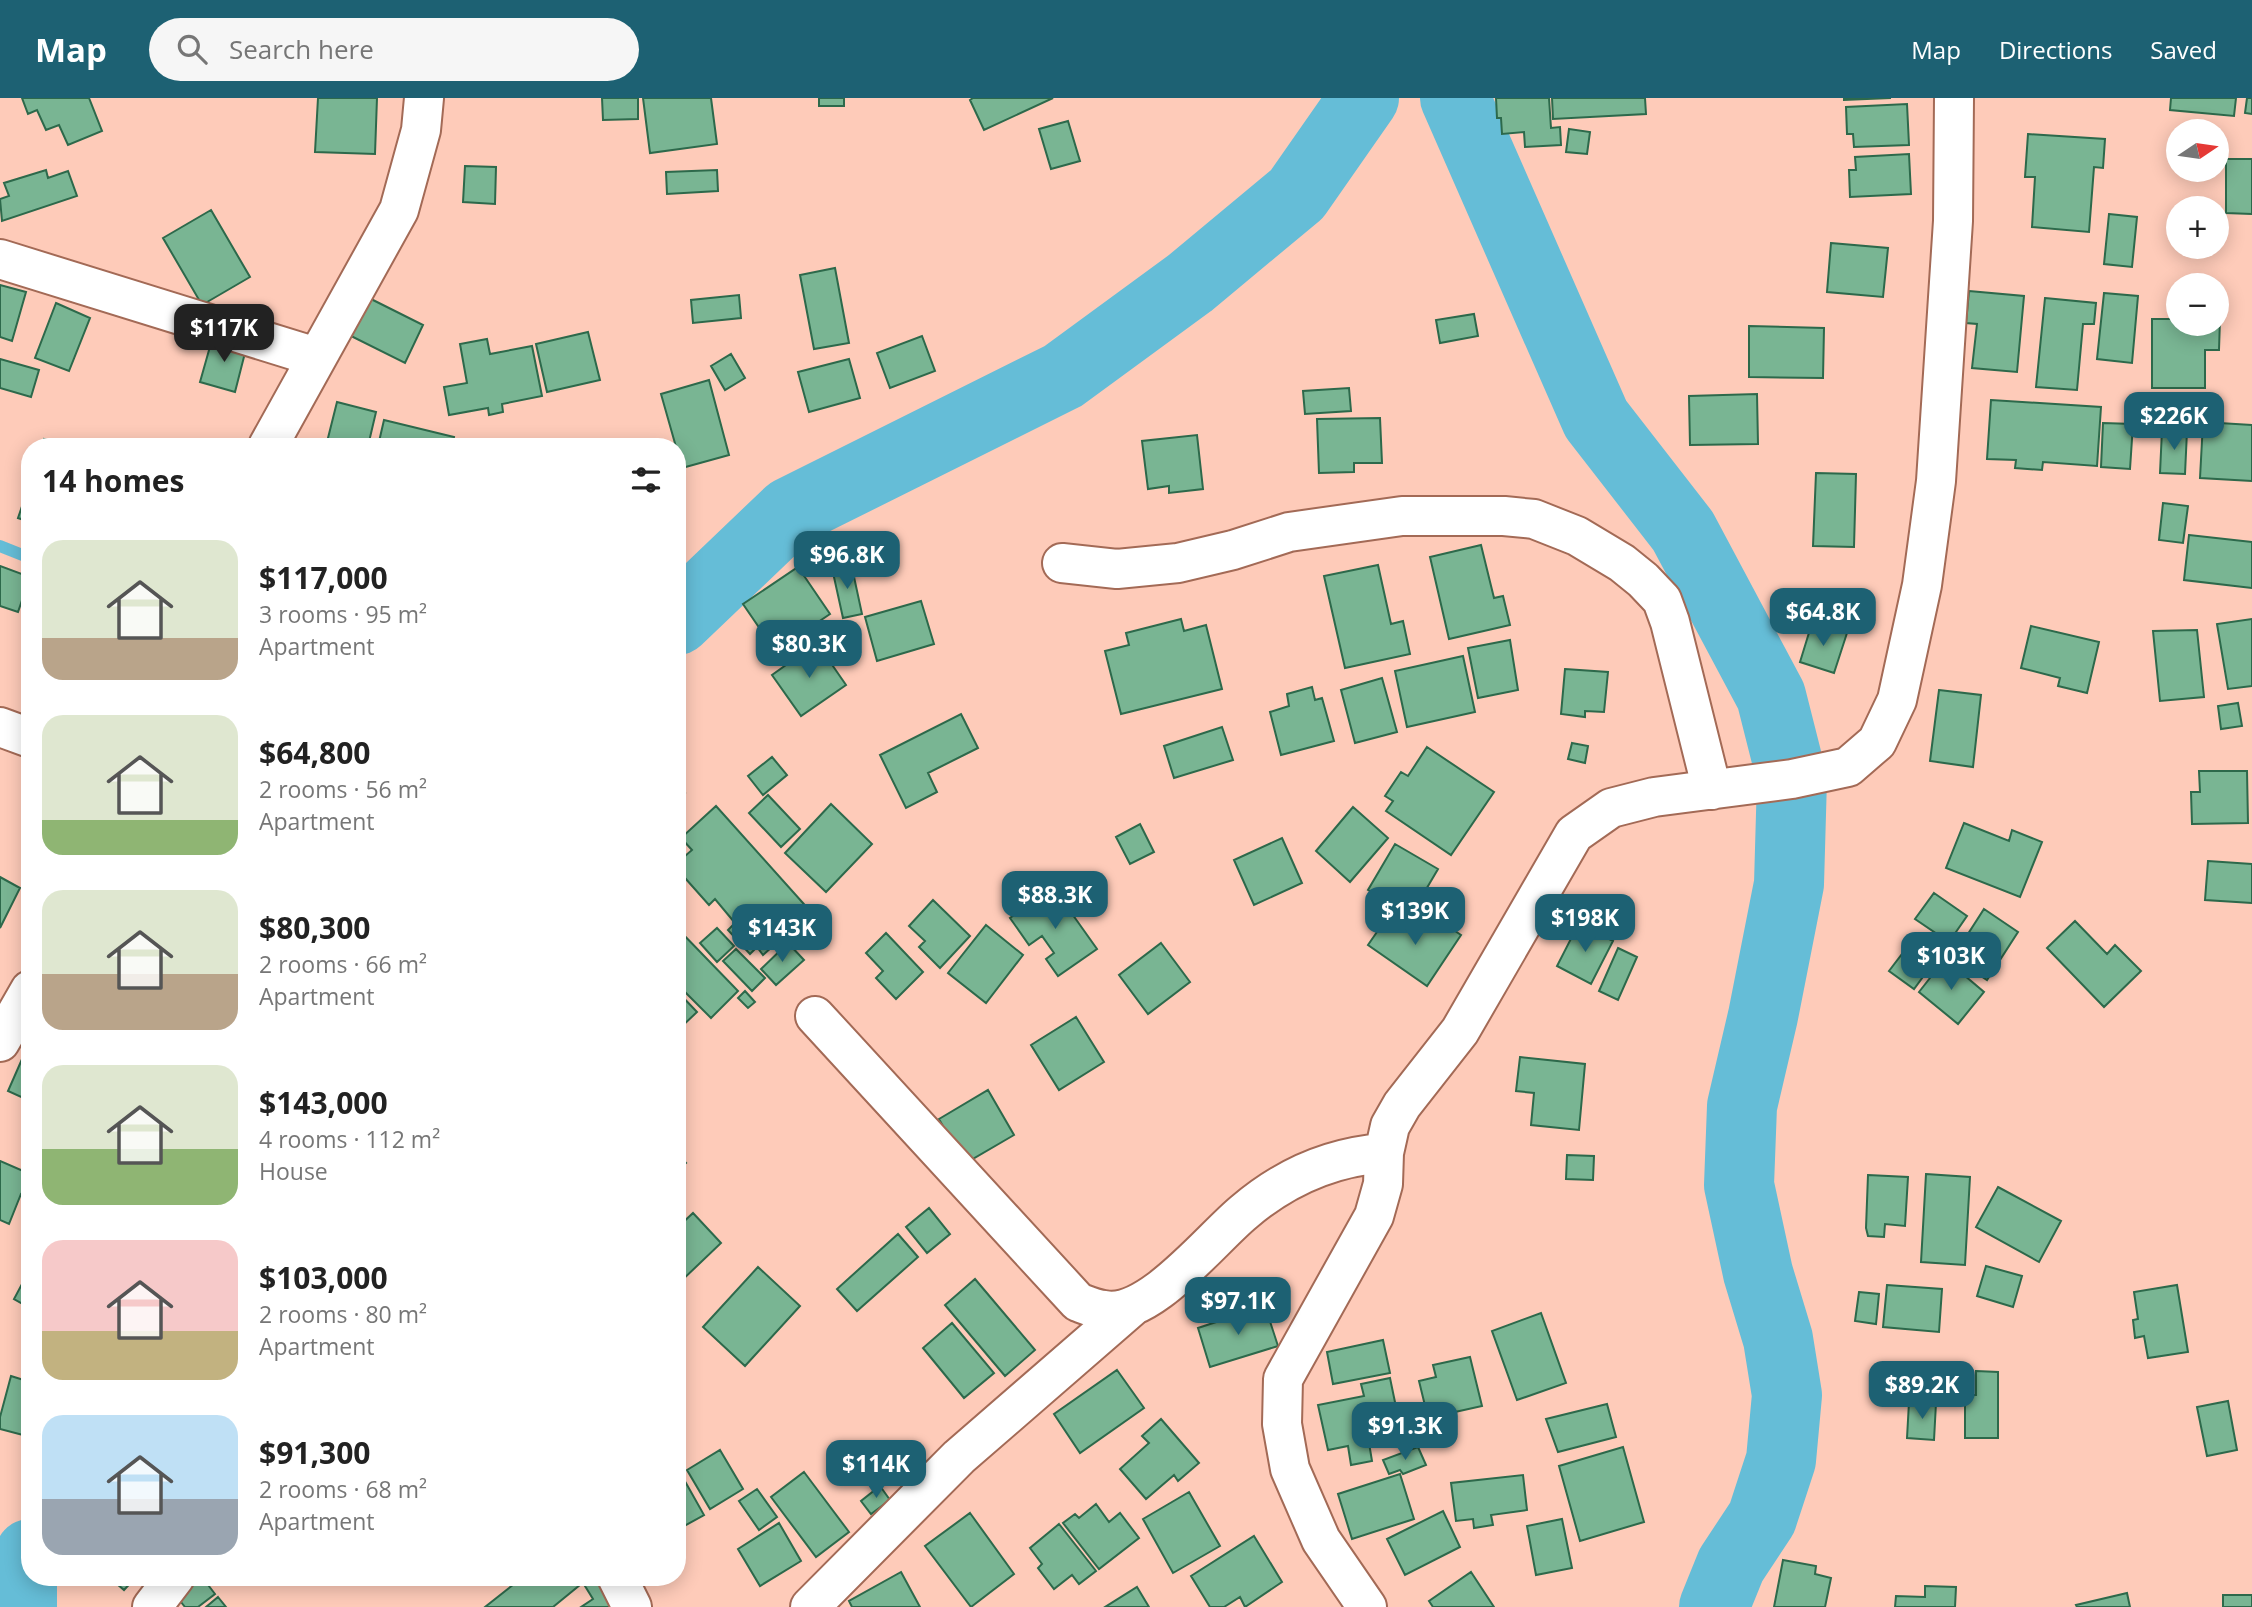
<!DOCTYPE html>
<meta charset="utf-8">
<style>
:root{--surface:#fff;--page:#f6f6f6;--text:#222;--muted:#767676;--accent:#1d6173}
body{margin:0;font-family:"Open Sans",sans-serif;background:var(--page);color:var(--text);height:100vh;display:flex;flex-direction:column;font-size:26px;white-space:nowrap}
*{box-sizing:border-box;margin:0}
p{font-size:23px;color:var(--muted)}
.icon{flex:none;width:38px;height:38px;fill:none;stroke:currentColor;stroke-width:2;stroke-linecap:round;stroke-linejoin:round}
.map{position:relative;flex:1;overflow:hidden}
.panel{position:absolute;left:21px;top:340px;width:665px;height:1148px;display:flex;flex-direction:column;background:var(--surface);border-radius:28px;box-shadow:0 4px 18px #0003}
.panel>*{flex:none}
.needle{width:46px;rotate:77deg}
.tools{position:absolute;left:2166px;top:21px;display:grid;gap:14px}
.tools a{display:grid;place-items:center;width:63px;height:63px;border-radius:50%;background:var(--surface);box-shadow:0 4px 18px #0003;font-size:35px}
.price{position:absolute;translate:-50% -60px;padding:0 16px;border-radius:14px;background:var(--accent);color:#fff;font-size:23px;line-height:46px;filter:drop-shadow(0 2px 4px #0008)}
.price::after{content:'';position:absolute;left:50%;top:42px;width:21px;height:16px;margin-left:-10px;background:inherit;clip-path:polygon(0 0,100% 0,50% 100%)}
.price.current{background:#222;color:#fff}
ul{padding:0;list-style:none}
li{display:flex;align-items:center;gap:21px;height:175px;padding:0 21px}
li span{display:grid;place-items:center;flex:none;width:196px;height:140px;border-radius:21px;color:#555}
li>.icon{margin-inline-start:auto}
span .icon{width:84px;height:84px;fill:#fffc;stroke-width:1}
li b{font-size:30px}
h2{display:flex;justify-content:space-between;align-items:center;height:84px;padding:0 21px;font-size:30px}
header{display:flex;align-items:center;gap:42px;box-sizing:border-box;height:98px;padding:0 35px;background:var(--accent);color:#fff}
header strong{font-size:33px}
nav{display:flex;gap:38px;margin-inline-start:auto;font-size:24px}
.search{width:490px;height:63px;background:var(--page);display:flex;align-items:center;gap:18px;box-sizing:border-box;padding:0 24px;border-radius:38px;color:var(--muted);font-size:26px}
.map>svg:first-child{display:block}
</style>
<header>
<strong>Map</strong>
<div class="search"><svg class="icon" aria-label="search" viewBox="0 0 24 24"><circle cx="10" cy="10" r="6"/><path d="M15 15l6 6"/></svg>Search here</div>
<nav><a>Map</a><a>Directions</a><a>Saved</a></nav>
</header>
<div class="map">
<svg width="2252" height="1509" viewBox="0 0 2252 1509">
<rect width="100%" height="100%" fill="#fecbb9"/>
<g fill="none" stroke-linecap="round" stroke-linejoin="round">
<path stroke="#65bdd7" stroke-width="12" d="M0,448L30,460"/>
<path stroke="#65bdd7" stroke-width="70" d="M1455,0L1596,321L1683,433L1771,598L1792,681L1789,786L1763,918L1742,1008L1739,1087L1758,1175L1778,1241L1787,1297L1781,1362L1762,1420L1731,1467L1714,1509
M677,522L790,414L1063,278L1190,185L1297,96L1364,0
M22,1509V1477L30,1456"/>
</g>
<path fill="#79b593" stroke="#2d694b" stroke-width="2" d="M22,0H89L102,33L68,47L59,27L46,32L37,12L28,16Z
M318,0H377L375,56L315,54Z
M602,0H638V21L603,22Z
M643,0H711L717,46L650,55Z
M819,0H844V8H819Z
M973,0H1053L984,32L970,2Z
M1496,0H1549L1551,30L1560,29L1561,47L1525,49L1524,34L1502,36L1501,20H1497Z
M1552,0H1645L1646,16L1553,21Z
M1844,0H1891L1844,2Z
M2171,0H2236L2234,18L2170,12Z
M2247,0H2252V16L2245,15Z
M1907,6L1909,47L1854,49L1853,36H1847L1846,9Z
M1068,23L1080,63L1051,71L1039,31Z
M1569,31L1590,34L1587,56L1566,54Z
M2028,36L2105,41L2103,70L2094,69L2089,134L2032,129L2035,79H2025Z
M1909,56L1911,96L1850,99L1849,72H1856L1855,59Z
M2226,61H2252V116L2226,115Z
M465,68L496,69L495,106L463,104Z
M46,72L48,80L68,73L77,98L2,123L0,101L9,98L4,85Z
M717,72L718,93L667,96L666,74Z
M211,112L250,179L202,207L163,140Z
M2109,116L2137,119L2132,169L2104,166Z
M1831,145L1888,150L1883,199L1827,194Z
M835,170L849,245L814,251L800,177Z
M0,187L26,194L12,243L0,239Z
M1969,193L2024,198L2017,274L1972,270L1977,226L1966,225Z
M2104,195L2138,198L2132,265L2097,261Z
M739,197L741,220L693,225L691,202Z
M365,198L423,227L405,265L347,236Z
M2045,200L2096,205L2094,226H2083L2077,292L2036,289Z
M56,205L90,220L69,273L35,260Z
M1474,216L1478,238L1440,245L1436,222Z
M2152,221H2179V226H2217V221H2220L2219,252H2205V290H2152Z
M1749,228L1824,230L1823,280L1749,279Z
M588,234L600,282L547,294L536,246Z
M213,238L247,247L235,294L200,284Z
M922,238L935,273L890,290L877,255Z
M487,241L490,256L532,248L542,298L502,306L503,314L489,317L488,310L449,317L444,289L467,285L460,246Z
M731,256L745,280L725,292L711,268Z
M0,261L39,272L31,299L0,290Z
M849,261L860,300L809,314L798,274Z
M709,282L729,357L682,370L661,296Z
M1349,290L1351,313L1305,316L1303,293Z
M1757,296L1758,346L1690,347L1689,298Z
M1991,302L2101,309L2097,368L2043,364L2042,372L2015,370L2016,362L1987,361Z
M337,304L376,314L368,348H326Z
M1380,320L1382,365H1354V374L1319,375L1317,321Z
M384,322L454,339L452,348H378Z
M2203,324L2252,327V383L2200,380Z
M2103,325L2133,326L2130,371L2101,369Z
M2162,332L2187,333L2185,376L2160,375Z
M1197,337L1203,391L1169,395V388L1148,391L1142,343Z
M44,341L66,348H42Z
M111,342L134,348H109Z
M1816,375L1856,376L1854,449L1813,448Z
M30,385V424L18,420Z
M2163,405L2188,408L2183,445L2159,442Z
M2189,437L2252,444V490L2184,482Z
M1481,447L1494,500L1503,498L1510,527L1449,541L1430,459Z
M851,465L862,516L843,520L832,470Z
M1378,467L1391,526L1403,523L1410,556L1345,570L1324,478Z
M0,468L30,479L18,514L0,508Z
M798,469L830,516L775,553L743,506Z
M921,503L934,546L877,563L865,519Z
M1181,521L1184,533L1206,527L1222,591L1121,616L1105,553L1129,547L1126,535Z
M2252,521V588L2228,591L2217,526Z
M1812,525L1847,535L1834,575L1800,564Z
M2031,528L2099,544L2087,595L2058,588L2060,580L2021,570Z
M2197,532L2204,599L2160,603L2153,533Z
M1510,542L1518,592L1478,600L1468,550Z
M817,545L846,587L801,618L772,577Z
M1463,558L1475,614L1407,629L1395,573Z
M1565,571L1608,574L1604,614L1585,613V619L1561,616Z
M1382,580L1397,634L1355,645L1341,592Z
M1312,589L1315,602L1322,600L1334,643L1281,657L1270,614L1289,608L1287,596Z
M1939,592L1981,597L1973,669L1930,663Z
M2238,605L2242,628L2221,631L2218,608Z
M961,616L978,650L928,675L937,694L906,710L880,657Z
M1222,629L1233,662L1174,680L1164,648Z
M1572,645L1588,648L1585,665L1568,661Z
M1427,649L1494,694L1451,757L1386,713L1393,703L1385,698L1401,674L1408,678Z
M772,659L787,677L763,697L748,678Z
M2199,673H2247L2248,725L2192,726L2191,694H2200Z
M677,686L685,695L677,702Z
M768,697L800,731L781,749L749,715Z
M831,706L872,746L826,794L785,755Z
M716,708L811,814L763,857L757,849L750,856L728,832L735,825L715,801L709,807L677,771V765L692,752L681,740Z
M1353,709L1388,740L1350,784L1316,753Z
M1964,725L2009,743L2012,732L2042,744L2020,799L1946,770Z
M1140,726L1154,754L1130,766L1116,739Z
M1282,740L1302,785L1254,807L1234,762Z
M1395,746L1438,771L1411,817L1368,792Z
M2208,763L2252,766V805L2205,802Z
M0,779L20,790L0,830Z
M1053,789L1097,851L1058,878L1046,861L1054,855L1042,838L1029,847L1010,820Z
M1934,795L1967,818L1949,844L1915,821Z
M933,802L970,838L940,870L919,849L925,843L909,828Z
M1984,811L2018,834L1987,882L1966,868L1970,862L1957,853Z
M1388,818L1411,833L1417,824L1429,833L1437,821L1461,837L1427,888L1368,847Z
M2075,823L2107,856L2115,847L2141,873L2104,909L2047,850Z
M1579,825L1613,843L1591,886L1557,868Z
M986,827L1023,857L986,905L948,875Z
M677,830L738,893L711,920L677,886Z
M717,830L734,848L717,864L700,845Z
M886,835L923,874L896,901L876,880L883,873L866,855Z
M1915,839L1939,857L1914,891L1889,873Z
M788,845L804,862L776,887L761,871Z
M1161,845L1190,884L1148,916L1119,877Z
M1618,850L1637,859L1618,902L1599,893Z
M736,851L765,880L752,893L723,863Z
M1945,861L1984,894L1958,926L1919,894Z
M677,893L697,914L677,933Z
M745,893L755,904L748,910L738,900Z
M1076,919L1104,964L1059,992L1031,947Z
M30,943V1003L8,993Z
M1520,959L1585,966L1579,1032L1531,1027L1534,995L1516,993Z
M988,992L1014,1037L964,1066L939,1021Z
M677,1055L686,1065L677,1073Z
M1567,1057L1594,1058L1593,1082L1566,1081Z
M0,1063L30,1076V1099L21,1096L9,1126L0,1122Z
M1926,1076L1970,1079L1965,1167L1921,1164Z
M1868,1077L1908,1079L1905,1128L1885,1126L1884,1139L1868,1138L1866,1130Z
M1998,1089L2061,1123L2039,1164L1976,1129Z
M929,1110L950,1136L927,1155L906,1129Z
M693,1115L721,1145L677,1187V1130Z
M898,1136L918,1159L857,1213L837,1191Z
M1986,1168L2022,1178L2013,1209L1977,1198Z
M758,1169L800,1208L745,1268L703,1229Z
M30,1171V1210L14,1201Z
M975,1181L1035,1252L1005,1278L945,1207Z
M1887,1187L1942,1191L1939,1234L1883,1229Z
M2177,1187L2188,1254L2148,1260L2144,1238L2135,1240L2133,1222L2138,1221L2134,1194Z
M1859,1194L1879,1196L1876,1226L1855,1223Z
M1265,1208L1278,1248L1210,1269L1198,1230Z
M1541,1215L1566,1285L1517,1302L1492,1233Z
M952,1225L994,1275L964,1300L923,1250Z
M1383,1242L1390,1275L1333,1286L1327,1254Z
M1470,1259L1482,1308L1428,1320L1419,1283L1436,1279L1433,1267Z
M1117,1272L1144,1310L1080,1355L1054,1316Z
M1976,1273L1998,1274V1340H1965V1297H1976Z
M11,1278L30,1284V1311L23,1337L0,1331V1319Z
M1390,1280L1402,1338L1369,1345L1372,1363L1351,1367L1348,1348L1328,1352L1318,1307L1364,1298L1361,1286Z
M2228,1303L2237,1352L2207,1358L2197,1309Z
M1909,1304L1936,1305L1934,1342L1907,1340Z
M1607,1306L1616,1339L1558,1354L1546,1321Z
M1161,1321L1199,1365L1178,1383L1174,1377L1146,1401L1120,1371L1149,1345L1142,1338Z
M1418,1349L1426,1367L1403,1376L1400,1372L1389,1376L1383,1362Z
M1623,1349L1644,1424L1580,1443L1559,1368Z
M720,1352L743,1391L710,1411L687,1372Z
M804,1374L849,1434L816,1459L771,1399Z
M1400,1376L1414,1421L1352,1441L1338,1396Z
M1523,1377L1527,1412L1491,1417L1493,1427L1474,1430L1473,1421L1456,1423L1451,1385Z
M682,1378L704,1417L677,1432V1381Z
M880,1388L890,1402L871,1416L861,1403Z
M757,1391L777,1419L759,1432L739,1403Z
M1189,1394L1220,1448L1173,1475L1143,1421Z
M1096,1406L1109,1424L1120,1415L1139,1440L1099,1471L1063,1425L1075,1416L1079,1420Z
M1443,1413L1460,1449L1405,1477L1387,1441Z
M970,1415L1014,1476L971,1509L925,1448Z
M1562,1421L1572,1470L1536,1477L1527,1428Z
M779,1425L801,1463L760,1488L738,1451Z
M1059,1426L1096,1473L1079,1486L1072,1477L1054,1491L1038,1470L1042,1466L1030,1450Z
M1254,1438L1282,1484L1245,1509L1240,1499L1224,1509H1210L1191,1478Z
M1783,1462L1816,1468L1815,1476L1831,1480L1825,1509H1774Z
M901,1474L920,1509H852L849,1503Z
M1471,1474L1494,1509H1433L1429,1503Z
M109,1479H136L124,1492Z
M202,1479L215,1496L198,1509H185L177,1499Z
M523,1479H584L586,1482L553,1509H485Z
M599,1479L617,1509H581L593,1501L585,1488Z
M1925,1488L1956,1489L1955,1509H1895L1896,1498L1925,1499Z
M1137,1489L1149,1509H1105Z
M2127,1495L2130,1509H2077L2076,1507Z
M2223,1497H2252V1509H2223Z
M218,1499L226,1509H206Z"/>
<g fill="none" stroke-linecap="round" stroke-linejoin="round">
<defs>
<path id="street" d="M0,161L316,259
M268,348L399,112L421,32L424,0
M1062,465L1117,471L1178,465L1233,452L1289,434L1402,418H1504L1534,421L1577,438L1622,465L1643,482L1662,502L1670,524L1712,692
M0,629L30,640
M815,918L1078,1204C1086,1207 1095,1211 1104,1212C1149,1221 1211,1141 1244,1114C1285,1079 1330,1059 1384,1055
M0,944L30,892
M617,1479L632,1509
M152,1509L175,1479
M810,1509L959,1359L1133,1208
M1367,1509L1321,1442L1290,1371L1282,1326L1283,1281L1374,1118L1383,1086L1384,1055L1390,1028L1402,1007L1460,933L1574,736L1611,710L1654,699L1792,681L1848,669L1877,644L1897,602L1922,487L1936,383L1953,123L1954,0"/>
</defs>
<use href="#street" stroke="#a36a56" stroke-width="42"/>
<use href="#street" stroke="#fff" stroke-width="38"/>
</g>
</svg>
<div class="tools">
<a><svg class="needle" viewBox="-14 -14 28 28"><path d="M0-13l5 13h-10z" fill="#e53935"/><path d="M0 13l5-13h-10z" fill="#767676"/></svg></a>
<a>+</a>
<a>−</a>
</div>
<b class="price current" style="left:224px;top:266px">$117K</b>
<b class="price" style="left:2174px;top:354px">$226K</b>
<b class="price" style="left:847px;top:493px">$96.8K</b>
<b class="price" style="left:1823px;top:550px">$64.8K</b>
<b class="price" style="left:809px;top:582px">$80.3K</b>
<b class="price" style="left:1055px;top:833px">$88.3K</b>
<b class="price" style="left:1415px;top:849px">$139K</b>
<b class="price" style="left:1585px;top:856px">$198K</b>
<b class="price" style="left:782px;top:866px">$143K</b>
<b class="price" style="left:1951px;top:894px">$103K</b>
<b class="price" style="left:1238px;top:1239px">$97.1K</b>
<b class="price" style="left:1922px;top:1323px">$89.2K</b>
<b class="price" style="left:1405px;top:1364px">$91.3K</b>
<b class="price" style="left:876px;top:1402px">$114K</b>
<section class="panel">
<h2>14 homes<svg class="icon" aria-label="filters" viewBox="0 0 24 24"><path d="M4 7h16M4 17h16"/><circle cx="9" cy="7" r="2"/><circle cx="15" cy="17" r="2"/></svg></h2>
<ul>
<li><span style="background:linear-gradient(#dfe7d0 70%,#b9a48a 0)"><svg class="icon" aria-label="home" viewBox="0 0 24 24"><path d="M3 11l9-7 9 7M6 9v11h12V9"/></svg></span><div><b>$117,000</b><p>3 rooms · 95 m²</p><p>Apartment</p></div></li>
<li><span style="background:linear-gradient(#dfe7d0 75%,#8fb573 0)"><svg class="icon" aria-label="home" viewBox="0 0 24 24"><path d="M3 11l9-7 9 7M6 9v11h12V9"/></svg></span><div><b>$64,800</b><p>2 rooms · 56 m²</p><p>Apartment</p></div></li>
<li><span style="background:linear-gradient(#dfe7d0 60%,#b9a48a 0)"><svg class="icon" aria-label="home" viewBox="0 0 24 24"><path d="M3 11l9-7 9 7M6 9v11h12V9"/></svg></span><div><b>$80,300</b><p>2 rooms · 66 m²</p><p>Apartment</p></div></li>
<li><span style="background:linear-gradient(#dfe7d0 60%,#8fb573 0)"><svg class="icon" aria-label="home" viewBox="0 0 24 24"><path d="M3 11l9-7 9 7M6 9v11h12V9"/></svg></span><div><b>$143,000</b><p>4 rooms · 112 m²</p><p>House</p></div></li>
<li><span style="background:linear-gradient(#f6c9c9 65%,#c2b280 0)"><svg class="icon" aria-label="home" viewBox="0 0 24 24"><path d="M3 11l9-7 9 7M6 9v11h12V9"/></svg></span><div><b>$103,000</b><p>2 rooms · 80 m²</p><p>Apartment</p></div></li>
<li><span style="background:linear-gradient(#bfe0f5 60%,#9aa5b1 0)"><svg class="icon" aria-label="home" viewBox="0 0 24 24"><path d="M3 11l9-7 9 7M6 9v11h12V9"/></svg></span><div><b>$91,300</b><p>2 rooms · 68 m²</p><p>Apartment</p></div></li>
</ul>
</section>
</div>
